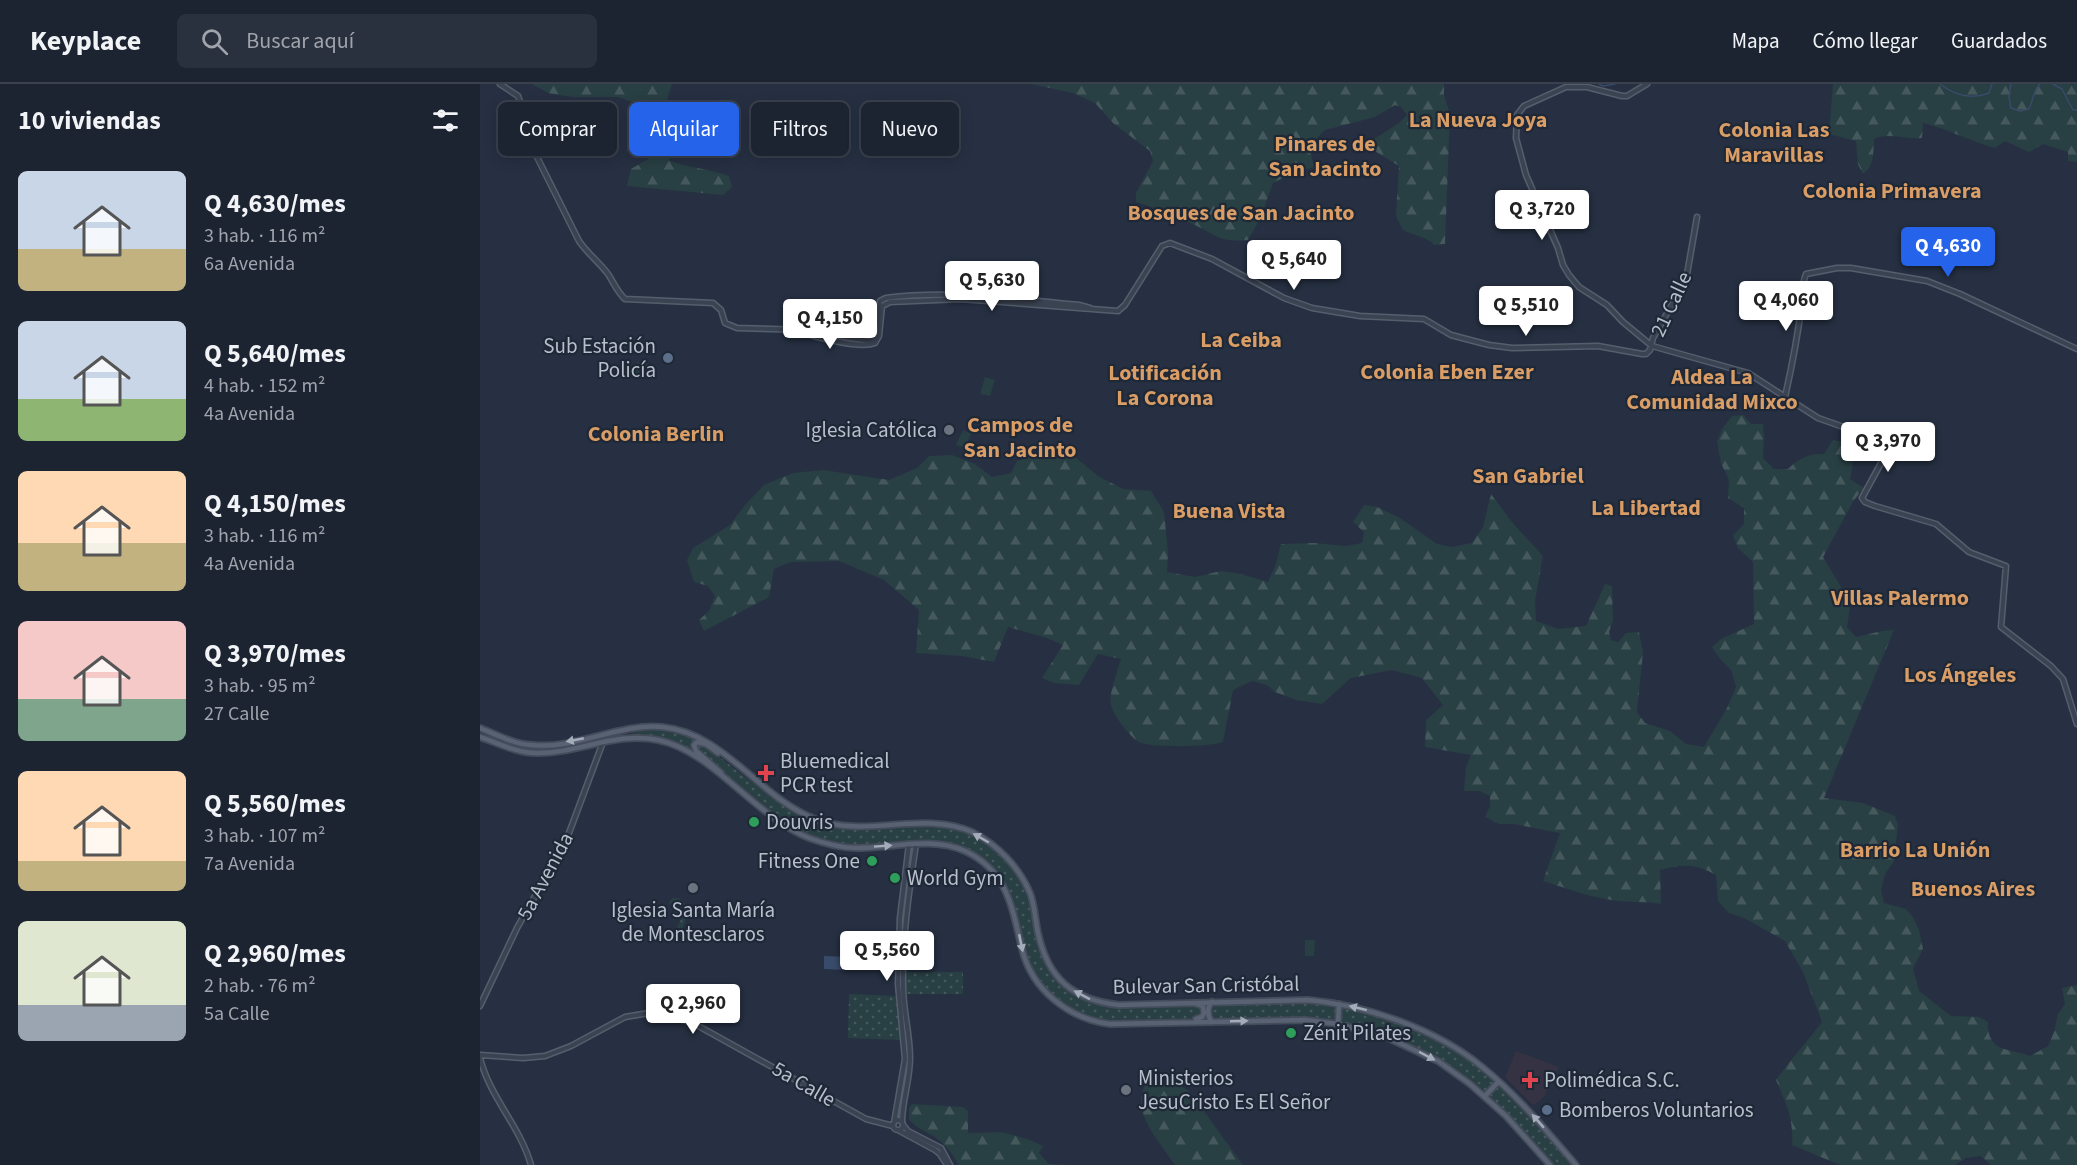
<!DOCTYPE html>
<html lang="es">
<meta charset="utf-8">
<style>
:root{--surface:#1c2432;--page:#29303e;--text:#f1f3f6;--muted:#a0a4ac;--line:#3a414d;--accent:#2563eb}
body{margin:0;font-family:"Source Sans 3",sans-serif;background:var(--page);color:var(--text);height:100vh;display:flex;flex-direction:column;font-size:22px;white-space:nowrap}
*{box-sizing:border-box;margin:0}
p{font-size:20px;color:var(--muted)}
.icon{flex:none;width:33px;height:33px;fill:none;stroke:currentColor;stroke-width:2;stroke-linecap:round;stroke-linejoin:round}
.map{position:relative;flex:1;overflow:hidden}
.drawer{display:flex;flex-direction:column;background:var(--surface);width:480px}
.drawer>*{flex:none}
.top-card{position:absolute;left:18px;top:18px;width:570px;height:54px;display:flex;gap:12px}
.price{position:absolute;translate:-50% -51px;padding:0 14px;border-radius:6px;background:#fff;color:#222;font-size:20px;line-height:39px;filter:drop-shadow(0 2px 3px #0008)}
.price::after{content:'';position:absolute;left:50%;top:36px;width:18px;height:14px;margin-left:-9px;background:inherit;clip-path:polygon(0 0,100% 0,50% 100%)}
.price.active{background:var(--accent);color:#fff}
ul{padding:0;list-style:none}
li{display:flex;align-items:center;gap:18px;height:150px;padding:0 18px}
li span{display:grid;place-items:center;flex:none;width:168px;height:120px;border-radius:9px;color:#555}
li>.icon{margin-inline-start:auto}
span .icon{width:72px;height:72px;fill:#fffc;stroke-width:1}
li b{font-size:26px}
h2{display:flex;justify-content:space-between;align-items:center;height:72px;padding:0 18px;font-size:26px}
.chip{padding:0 21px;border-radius:9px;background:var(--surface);box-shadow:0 3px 15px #0003,0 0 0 2px var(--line);font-size:21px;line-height:54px}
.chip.active{background:var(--accent);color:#fff}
header{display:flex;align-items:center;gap:36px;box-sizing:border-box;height:84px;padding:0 30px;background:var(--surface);border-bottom:2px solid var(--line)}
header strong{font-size:28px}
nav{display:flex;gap:33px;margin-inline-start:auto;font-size:21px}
.search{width:420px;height:54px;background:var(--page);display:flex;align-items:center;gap:15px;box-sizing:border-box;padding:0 21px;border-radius:9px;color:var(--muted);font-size:22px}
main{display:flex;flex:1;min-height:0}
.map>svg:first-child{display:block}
</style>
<header>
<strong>Keyplace</strong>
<div class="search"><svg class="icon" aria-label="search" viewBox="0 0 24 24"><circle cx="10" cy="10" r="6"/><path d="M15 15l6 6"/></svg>Buscar aquí</div>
<nav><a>Mapa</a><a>Cómo llegar</a><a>Guardados</a></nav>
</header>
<main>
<section class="drawer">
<h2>10 viviendas<svg class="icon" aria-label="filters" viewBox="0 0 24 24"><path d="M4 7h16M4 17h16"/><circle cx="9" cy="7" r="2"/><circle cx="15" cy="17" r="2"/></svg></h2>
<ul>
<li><span style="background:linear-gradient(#c9d6e8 65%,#c2b280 0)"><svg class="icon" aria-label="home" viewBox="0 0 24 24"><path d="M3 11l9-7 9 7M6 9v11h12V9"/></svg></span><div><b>Q 4,630/mes</b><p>3 hab. · 116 m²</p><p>6a Avenida</p></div></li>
<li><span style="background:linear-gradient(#c9d6e8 65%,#8fb573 0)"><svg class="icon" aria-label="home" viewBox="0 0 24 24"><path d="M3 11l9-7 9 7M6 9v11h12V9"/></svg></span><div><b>Q 5,640/mes</b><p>4 hab. · 152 m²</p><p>4a Avenida</p></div></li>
<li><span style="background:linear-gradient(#ffd9b3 60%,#c2b280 0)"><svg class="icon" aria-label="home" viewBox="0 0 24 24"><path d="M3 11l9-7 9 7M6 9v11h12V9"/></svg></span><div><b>Q 4,150/mes</b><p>3 hab. · 116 m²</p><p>4a Avenida</p></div></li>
<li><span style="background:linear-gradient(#f6c9c9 65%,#7fa58c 0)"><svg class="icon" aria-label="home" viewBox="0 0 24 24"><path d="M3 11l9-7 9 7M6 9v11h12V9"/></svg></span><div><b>Q 3,970/mes</b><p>3 hab. · 95 m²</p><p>27 Calle</p></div></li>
<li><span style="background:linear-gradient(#ffd9b3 75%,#c2b280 0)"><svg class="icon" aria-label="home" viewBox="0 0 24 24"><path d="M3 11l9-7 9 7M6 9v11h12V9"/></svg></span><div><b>Q 5,560/mes</b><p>3 hab. · 107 m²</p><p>7a Avenida</p></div></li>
<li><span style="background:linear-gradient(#dfe7d0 70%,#9aa5b1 0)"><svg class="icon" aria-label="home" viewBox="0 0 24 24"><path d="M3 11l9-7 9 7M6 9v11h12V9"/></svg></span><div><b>Q 2,960/mes</b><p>2 hab. · 76 m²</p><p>5a Calle</p></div></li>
</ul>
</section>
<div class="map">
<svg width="1597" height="1081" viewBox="0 0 1597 1081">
<defs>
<pattern id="green-dots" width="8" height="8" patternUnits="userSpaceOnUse" patternTransform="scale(1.5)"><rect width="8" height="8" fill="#283f43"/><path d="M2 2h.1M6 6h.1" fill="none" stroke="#45595d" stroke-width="1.8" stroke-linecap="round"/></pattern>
<pattern id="forest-firs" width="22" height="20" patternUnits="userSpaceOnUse" patternTransform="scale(1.5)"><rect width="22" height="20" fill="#283f43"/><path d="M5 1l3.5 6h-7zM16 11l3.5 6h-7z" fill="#45595d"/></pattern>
</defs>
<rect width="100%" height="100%" fill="#263042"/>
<path fill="#353243" d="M1036,967L1079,983L1065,1011L1059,1018L1053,1021L1025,993Z"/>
<path fill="url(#green-dots)" d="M180,646L195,647L220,656L212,658V667C192,655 172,653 148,651L159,647Z
M219,659L226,662C264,692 305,728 352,742C403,756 449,728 500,756C511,762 521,769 529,778C553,807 553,847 566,880C577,896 595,913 613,919C638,927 689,923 717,922L722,925L718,933L691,937L629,938L615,936L588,924L567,907L553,888L545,868L534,821L527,803L507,780L465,760L376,762L328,752L308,742L275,717L263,704L216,665L217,660Z
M193,814H198L210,824L199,854L193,851L202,834L196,831L189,818Z
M426,888H483V910H426Z
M369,910L416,912L422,956L368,954Z
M820,917L858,921L857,939L822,934L795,933L732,935C729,931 730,924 733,919Z
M860,922C918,937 971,958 1016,998L1005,1010C975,985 942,963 905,951C890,946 875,943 860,939Z
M1018,999L1046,1027L1094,1081H1072L1051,1056L1006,1012Z"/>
<path fill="url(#forest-firs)" d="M52,0H192C181,29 182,47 190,77C210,84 230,85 249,92L252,103L243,111L147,102L151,85L170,74L176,60L165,22L138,13H93L68,9Z
M551,0H964V11L970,30L965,160L954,161C948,153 932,151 923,146L916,132L919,82L885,61L919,39L927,31L921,23L915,21L895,33L845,46L829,62L834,83L813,89L793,99L780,135L768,156C742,159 737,152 715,141C696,132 676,124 656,118V109L673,77L670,67L633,39L615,19L593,9Z
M1353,0H1597V78L1588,77V68L1563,60L1549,68L1525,57L1515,64C1490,57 1468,45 1443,39L1442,54C1426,56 1408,48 1394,55C1393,68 1395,82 1383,90L1378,80L1376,57L1349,50Z
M1263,331L1271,340H1283L1284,353L1283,374L1294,385H1308C1319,374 1329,369 1344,370L1353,356L1368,359C1375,371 1373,381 1370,395L1384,404L1374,416L1343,473L1367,513L1370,523L1367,543L1376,553L1402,547L1414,546L1344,714L1383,719L1415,732L1418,740L1414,777L1405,790L1401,806L1404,819L1426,825L1433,833L1439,846L1443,865L1433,884L1439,907L1471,932L1499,933L1508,938C1507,968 1527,964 1550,972L1568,962L1574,948L1578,930L1585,920L1582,904L1597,901V1081H1511L1501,1072L1486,1074L1475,1081H1360L1312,1061C1314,1034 1306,1020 1296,996C1310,976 1327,958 1342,938L1323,888L1305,857L1264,834L1249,829L1238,817L1236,791C1215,779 1203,780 1180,786L1181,820C1166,817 1153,819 1138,817C1112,814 1088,805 1063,797L1080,749L1033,740H1019L1005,733L1010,722V712L1000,707H984L986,683L991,671L945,663L946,636L963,621L942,594L912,586L871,594L842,620L816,616L795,608L787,601L772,597L753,606L743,658C730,663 670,664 659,658C650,653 633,631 631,621C628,611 638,586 641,575L618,570L599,601L574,599L562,594L583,561L567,554L528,543L514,578L482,572L436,569L439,526L404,496L359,477L311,478L294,485L289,513L224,547L219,536L229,527L235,512L228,502L214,498L207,476L213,464L250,441L265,421L284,401L313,389L343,386L409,396L437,384L449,372L472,371L495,380L512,393L531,389L537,377L583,363L618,392L643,405L671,407L684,428L688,468L687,488L715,493L741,487L761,490L788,498L796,480L801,460L835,459L865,462L882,459L884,448L873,438L884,421L897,423L920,434L957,460L971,463L992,459L1003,443L1011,410L1031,437L1063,472L1055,517L1056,537L1078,545L1106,542L1125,500L1132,502L1133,537L1129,548L1131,556L1138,558L1146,549L1159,548L1163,568L1157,628L1165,639L1190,647L1206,660L1224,663L1247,624L1256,603L1251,586L1241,576L1232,563L1241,555L1274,540L1273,478L1258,464L1253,451L1264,440V424L1248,414L1249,396L1241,379L1237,358L1242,345L1252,332Z
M682,995L698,1000L710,1008L763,1081H695C680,1058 649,1027 666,1000Z
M432,1020L483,1023L488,1027V1049L522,1048L550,1056L563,1062L559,1069L569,1080L591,1081H479C472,1070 465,1059 453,1052C444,1047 437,1044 429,1036V1024Z"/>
<path fill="#283f43" d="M157,278L174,281L173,294L156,291Z
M505,293L515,296L510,312L500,310Z
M483,346L491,350L485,364L476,361Z
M825,856H835L834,872H825Z"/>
<path fill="#394b6a" d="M344,872L367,873V886L344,885Z"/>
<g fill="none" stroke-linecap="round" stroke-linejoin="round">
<path stroke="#394b6a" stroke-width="1.5" d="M1119,0L1123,2L1135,0
M1460,0C1474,11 1492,16 1509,9L1512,0
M1531,0L1529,13L1531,24L1540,27L1549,25C1553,17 1553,7 1560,0
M1573,0L1582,5L1593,26H1597"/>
<defs>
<path id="tertiary" d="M20,0L38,12L47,36L56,71L99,157C107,169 119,178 128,190C134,199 137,208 145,215L233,219L241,226L245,239L257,244L326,246L388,257L392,256L394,252L400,217L406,214C470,206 535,215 599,221L610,224
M1167,0L1147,12H1142L1107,3H1086L1044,22L1037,31L1036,54L1046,91L1078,164L1083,181L1089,191L1099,203L1127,221L1143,238L1172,262L1268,289L1338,334L1406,358L1407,368L1382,414L1385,418L1395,422L1456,440L1489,468L1526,482L1521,543L1571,582L1583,595L1597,640
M319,247C334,253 380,265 395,259L399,252L402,222L410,218L481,215L638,227L645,221L682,162L690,159L732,175L804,214L832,224L880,232L944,235L971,251L1009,261L1032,264L1118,262L1162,270H1166L1170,266L1173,254L1206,196L1217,133
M1305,313C1312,282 1318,250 1322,218C1323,208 1322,199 1326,190L1357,184H1371L1447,197L1480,210L1597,265
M0,922L37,844L86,757L123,658
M0,971L43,974L65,972L91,962L145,933L169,929H178L213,939L386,1035L413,1042
M0,974C10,1014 40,1042 51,1081
M413 1041a5 5 0 1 1 10 0a5 5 0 1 1-10 0Z
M422,1038C422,1017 430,996 430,974C430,950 423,926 423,902C422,854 429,807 436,760
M414,1039L425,975L418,900L420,834L429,760
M423,1041L428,1047L461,1064L470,1081
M418,1046L455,1066L460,1070L467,1081"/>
<path id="primary" d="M0,644C17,651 34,660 52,661C94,666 139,639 182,643C245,649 278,713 335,735C385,755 442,726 492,748C517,760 539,783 550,809C555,822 555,836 558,849C568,895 593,916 639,921L828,916C886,921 956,945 1001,982C1037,1011 1066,1046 1096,1081
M0,653C18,659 37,669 56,669C97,670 136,647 178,656C233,667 274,732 329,754C343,759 361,764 377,764C413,764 451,752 485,767C528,787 532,824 542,865C552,906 589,935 630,940L825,936L858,940L906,953L958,977L990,1000L1026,1032L1070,1081
M238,669L226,660L217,658L214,661L216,667L241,689
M716,935L722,933L724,929L723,922L717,920
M732,938C727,932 727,923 732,918
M858,940L859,920
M1005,1012L1018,998"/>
</defs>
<use href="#tertiary" stroke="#555e6c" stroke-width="7"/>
<use href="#primary" stroke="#444c5b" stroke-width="8"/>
<use href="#tertiary" stroke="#3a4352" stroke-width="4"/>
<use href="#primary" stroke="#586272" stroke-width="4.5"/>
</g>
<defs><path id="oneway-solid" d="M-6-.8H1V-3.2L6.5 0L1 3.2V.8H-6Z" transform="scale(1.5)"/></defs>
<g fill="#a4acba">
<use href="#oneway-solid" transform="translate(95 656) rotate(169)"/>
<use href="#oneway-solid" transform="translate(501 754) rotate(-150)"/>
<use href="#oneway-solid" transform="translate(403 762) rotate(-4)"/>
<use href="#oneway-solid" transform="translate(541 859) rotate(78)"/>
<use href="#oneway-solid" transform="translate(602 911) rotate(-152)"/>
<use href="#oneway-solid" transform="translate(878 924) rotate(-166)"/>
<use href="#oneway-solid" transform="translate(759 937) rotate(-2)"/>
<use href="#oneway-solid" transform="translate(947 972) rotate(28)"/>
<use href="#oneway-solid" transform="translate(1058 1037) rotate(-131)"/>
</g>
<g fill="#5c6f8a" stroke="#1f2837" stroke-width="2">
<circle cx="188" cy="274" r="6"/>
<circle cx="1067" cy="1026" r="6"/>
</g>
<g fill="#6b7280" stroke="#1f2837" stroke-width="2">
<circle cx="469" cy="346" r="6"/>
<circle cx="213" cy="804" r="6"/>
<circle cx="646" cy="1006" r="6"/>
</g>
<g fill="#e0444e" stroke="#1f2837" stroke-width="2">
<path d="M283 680h6v6h6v6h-6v6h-6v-6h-6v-6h6z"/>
<path d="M1047 987h6v6h6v6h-6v6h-6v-6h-6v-6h6z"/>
</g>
<g fill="#2e9e5b" stroke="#1f2837" stroke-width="2">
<circle cx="274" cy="738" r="6"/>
<circle cx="392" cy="777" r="6"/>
<circle cx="415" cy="794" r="6"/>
<circle cx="811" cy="949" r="6"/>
</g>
<g text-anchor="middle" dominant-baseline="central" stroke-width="4.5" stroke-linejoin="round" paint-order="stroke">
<g font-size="21" fill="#b7becc" stroke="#1f2837">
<text transform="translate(1191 220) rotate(-65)">21 Calle</text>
<text transform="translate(65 792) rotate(-62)">5a Avenida</text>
<text transform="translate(726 901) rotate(-1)">Bulevar San Cristóbal</text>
<text transform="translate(324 1000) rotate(30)">5a Calle</text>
</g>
<g font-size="21" fill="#b7becc" stroke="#1f2837" text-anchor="start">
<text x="176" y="262" text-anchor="end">Sub Estación<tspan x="176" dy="24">Policía</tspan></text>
<text x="457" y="346" text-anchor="end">Iglesia Católica</text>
<text x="300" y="677">Bluemedical<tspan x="300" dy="24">PCR test</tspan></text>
<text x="286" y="738">Douvris</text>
<text x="380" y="777" text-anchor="end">Fitness One</text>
<text x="427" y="794">World Gym</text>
<text x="213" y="826" text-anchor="middle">Iglesia Santa María<tspan x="213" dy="24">de Montesclaros</tspan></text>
<text x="823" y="949">Zénit Pilates</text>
<text x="658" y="994">Ministerios<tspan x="658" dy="24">JesuCristo Es El Señor</tspan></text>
<text x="1064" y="996">Polimédica S.C.</text>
<text x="1079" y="1026">Bomberos Voluntarios</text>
</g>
<g font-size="22" font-weight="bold" fill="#d99d65" stroke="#1f2837">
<text x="998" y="36">La Nueva Joya</text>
<text x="1294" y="46">Colonia Las<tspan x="1294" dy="25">Maravillas</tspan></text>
<text x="845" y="60">Pinares de<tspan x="845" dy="25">San Jacinto</tspan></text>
<text x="1412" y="107">Colonia Primavera</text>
<text x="761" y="129">Bosques de San Jacinto</text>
<text x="761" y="256">La Ceiba</text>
<text x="967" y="288">Colonia Eben Ezer</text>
<text x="685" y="289">Lotificación<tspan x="685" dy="25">La Corona</tspan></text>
<text x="1232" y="293">Aldea La<tspan x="1232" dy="25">Comunidad Mixco</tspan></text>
<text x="540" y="341">Campos de<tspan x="540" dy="25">San Jacinto</tspan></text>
<text x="176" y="350">Colonia Berlin</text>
<text x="1048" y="392">San Gabriel</text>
<text x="1166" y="424">La Libertad</text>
<text x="749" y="427">Buena Vista</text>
<text x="1420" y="514">Villas Palermo</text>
<text x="1480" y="591">Los Ángeles</text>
<text x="1435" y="766">Barrio La Unión</text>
<text x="1493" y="805">Buenos Aires</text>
</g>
</g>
</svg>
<b class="price" style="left:1062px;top:157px">Q 3,720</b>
<b class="price active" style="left:1468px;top:194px">Q 4,630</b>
<b class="price" style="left:814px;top:207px">Q 5,640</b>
<b class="price" style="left:512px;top:228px">Q 5,630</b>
<b class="price" style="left:1306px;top:248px">Q 4,060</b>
<b class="price" style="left:1046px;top:253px">Q 5,510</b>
<b class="price" style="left:350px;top:266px">Q 4,150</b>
<b class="price" style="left:1408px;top:389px">Q 3,970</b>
<b class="price" style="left:407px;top:898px">Q 5,560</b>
<b class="price" style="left:213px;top:951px">Q 2,960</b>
<div class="top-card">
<a class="chip">Comprar</a>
<a class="chip active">Alquilar</a>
<a class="chip">Filtros</a>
<a class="chip">Nuevo</a>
</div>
</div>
</main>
